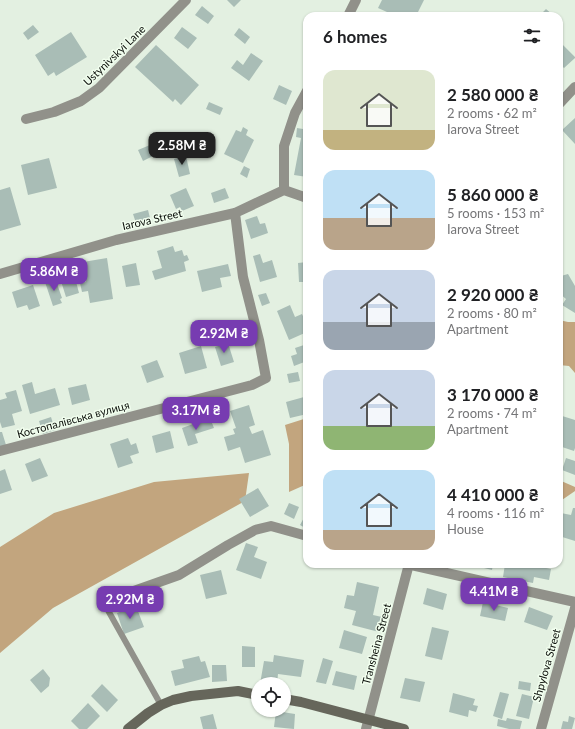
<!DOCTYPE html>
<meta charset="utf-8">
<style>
:root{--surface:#fff;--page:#f2f2f2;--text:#202124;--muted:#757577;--accent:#773cb1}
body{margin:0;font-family:Lato,sans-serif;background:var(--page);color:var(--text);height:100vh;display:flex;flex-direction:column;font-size:15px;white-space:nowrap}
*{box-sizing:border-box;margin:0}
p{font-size:13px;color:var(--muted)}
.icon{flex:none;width:22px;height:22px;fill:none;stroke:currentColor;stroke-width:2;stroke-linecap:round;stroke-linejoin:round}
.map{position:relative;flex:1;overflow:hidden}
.panel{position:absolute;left:303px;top:12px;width:260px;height:556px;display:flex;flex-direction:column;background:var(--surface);border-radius:12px;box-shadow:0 1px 3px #0004}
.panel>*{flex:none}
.fabs{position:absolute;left:251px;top:677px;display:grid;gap:8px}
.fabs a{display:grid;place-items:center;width:40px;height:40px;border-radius:50%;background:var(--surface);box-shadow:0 1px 3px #0004;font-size:20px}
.price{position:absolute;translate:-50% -34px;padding:0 9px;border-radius:8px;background:var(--accent);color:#fff;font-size:13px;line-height:26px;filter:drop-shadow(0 1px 2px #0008)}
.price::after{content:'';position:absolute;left:50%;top:24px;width:12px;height:9px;margin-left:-6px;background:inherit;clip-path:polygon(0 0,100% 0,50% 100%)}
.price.selected{background:#222;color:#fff}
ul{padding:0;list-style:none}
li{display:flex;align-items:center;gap:12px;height:100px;padding:0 20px}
li span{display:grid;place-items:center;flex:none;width:112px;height:80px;border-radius:12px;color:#555}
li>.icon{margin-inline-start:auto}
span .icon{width:48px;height:48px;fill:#fffc;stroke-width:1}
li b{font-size:17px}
h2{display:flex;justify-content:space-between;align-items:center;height:48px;padding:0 20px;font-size:17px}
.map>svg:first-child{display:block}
</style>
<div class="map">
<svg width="575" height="729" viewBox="0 0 575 729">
<rect width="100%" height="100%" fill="#e3f0e1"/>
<path fill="#c2a57e" d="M559,320L568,322H575V373L569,366L559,365Z
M307,418V484L289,492V444L285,425Z
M249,473L245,501L53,608L0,653V547L54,513L154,482Z
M559,480L575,487V491L559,502Z"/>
<path fill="#a9bdb6" d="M227,0H241L234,7Z
M382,0H424L416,16H384L387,12L378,8Z
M202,6L214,16L208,24L195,15Z
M546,9L554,16H539Z
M33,25L39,32L28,40L23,33Z
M182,27L197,38L188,49L174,38Z
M239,28L250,37L245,44L234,35Z
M71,32L87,57L56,76L54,72L48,76L35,55Z
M560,42L575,57V58L564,68L559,63V43Z
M156,45L199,85L181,105L175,99L173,102L135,67Z
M251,53L263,61L249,81L231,68L237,60L243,65Z
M279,85L292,91L286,105L273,99Z
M209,102L223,108L220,115L206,109Z
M575,118V144L562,130Z
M304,119H307V177L294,175L301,138L296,137L297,128L303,129Z
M243,127L248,130L246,135L254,140L243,163L224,154L236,130L241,132Z
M150,145L155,155L143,161L138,150Z
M186,156L190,174L179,177L174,159Z
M49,158L57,188L28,195L21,165Z
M244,166L250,169L247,178L240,174Z
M10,187L21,225L0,231V190Z
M186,188L194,206L182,211L180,207L176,209L170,195Z
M225,188L229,198L214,203L211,193Z
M148,210L151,222L137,226L133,214Z
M305,211H307V228L303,227Z
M257,216L260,224L265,223L268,233L251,239L245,220Z
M173,246L175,252L182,250L184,256L187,255L189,260L184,262L186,271L155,280L152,271L162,268L157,251Z
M260,254L263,263L272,260L277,277L260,282L253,256Z
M107,258L113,299L90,303L88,291L82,292L80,283L86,282L83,262Z
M307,262V282H299L298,263Z
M136,263L140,285L126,287L122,266Z
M228,264L231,276L220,278L222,287L202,292L197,271Z
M559,271L561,276L568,274L575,286V313L562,305L566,299L559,293Z
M74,274L79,293L66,297L60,278Z
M55,278L62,298L60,299L62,303L53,306L45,282Z
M33,285L40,306L29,310L27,305L17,308L12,292Z
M266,293L270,303L262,306L258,295Z
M290,305L295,317L302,314L307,325V332L289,340L277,311Z
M228,343L234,362L221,366L215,347Z
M307,344V361L294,366L291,356L297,354L295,348Z
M201,346L207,368L185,374L179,353Z
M157,360L164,377L147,383L141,366Z
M298,372L300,381L289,383L287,374Z
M32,382L35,394L55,388L60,405L30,414L22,385Z
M86,384L90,400L72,405L68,388Z
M16,390L22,411L12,414L15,425L2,428L0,422V400L7,398L5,393Z
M304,397L307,409V414L290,418L286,402Z
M249,405L255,425L249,427L252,434L263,430L271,455L245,463L240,447L228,451L224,437L235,434L233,429L236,428L230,411Z
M559,415L575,420V448L574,451L559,446Z
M51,417L55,430L43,434L39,421Z
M210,418L214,428L195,434L198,443L188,446L182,428Z
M170,431L174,448L156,453L152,436Z
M0,432H2L6,445L0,447Z
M128,438L131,445L136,443L139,453L130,456L133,463L118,468L110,444Z
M40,458L48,476L32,482L25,464Z
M566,458L575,461V475L562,470Z
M5,469L12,490L0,494V471Z
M258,488L269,506L250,517L239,499Z
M289,503L299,507L294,519L284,514Z
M573,508H575V541L559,536V520L561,513L571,515Z
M307,512V529L300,525Z
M246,543L258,547L254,557L267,562L261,579L236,570Z
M468,564H493L492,570Z
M505,564H537V566L551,569L549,580L534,577L533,583L503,577Z
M221,570L227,594L206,599L200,575Z
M357,582L379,587L373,615L382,617L379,632L352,625L356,611L344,608L347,595L354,596Z
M427,588L447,594L443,610L423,604Z
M483,602L508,608L505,621L480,616Z
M136,606L144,627L124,634L117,613Z
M529,607L553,616L547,630L524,622Z
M432,627L449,631L442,660L425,656Z
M344,630L367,637L362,654L339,648Z
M242,646L255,647V667H242Z
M274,655L304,660L301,677L278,674L277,684H260L264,661L273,662Z
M199,656L201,662L205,661L210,677L175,686L171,671L184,668L182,660Z
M323,658L333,661L326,684L316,682Z
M212,665H226L227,681L212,682Z
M43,669L50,678L49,686L41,693L30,680Z
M336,671L357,676L354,690L332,685Z
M405,678L425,682L420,702L400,698Z
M519,681L531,683L530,691L518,689Z
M102,684L118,700L107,712L91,696Z
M500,692L509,694L502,719L493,716Z
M453,693L475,699L473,705L478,706L476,712L469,710L468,717L449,712Z
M522,694L534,697L529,719L516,716Z
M88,703L100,716L87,729H79L71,721Z
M276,711L295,714L294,729L274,727Z
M213,714L217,729H203L200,717Z
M569,716L575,718L572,729H561L563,721L568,722Z
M507,718L522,721L520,729H509L497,726L498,719L506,721Z"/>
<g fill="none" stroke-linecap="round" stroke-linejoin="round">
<path stroke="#91918a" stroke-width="6" d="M105,605L161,705"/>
<path stroke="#91918a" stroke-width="10" d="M348,16L356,0
M559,104L575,87
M26,119L54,112L81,101L99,88L186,0
M284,190V146L295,113L307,91
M0,274L116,240L235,213L284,190L307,198
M0,451L252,385L266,378L259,340L243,277L235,213
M407,564L575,602
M105,605L131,592L179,575L228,545L255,530L271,526L307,536
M366,729L409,564
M541,729L575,608"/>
<path stroke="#66665b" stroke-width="10" d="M284,699L301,702L404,729
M128,729L148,713L161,705L173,700L191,696L238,691L258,695"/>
</g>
<g text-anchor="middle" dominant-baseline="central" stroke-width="3" stroke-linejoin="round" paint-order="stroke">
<g font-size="11" fill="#090d08" stroke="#f1feee">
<text transform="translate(114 55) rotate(-44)">Ustynivskyi Lane</text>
<text transform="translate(152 219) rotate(-13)">Iarova Street</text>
<text transform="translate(73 419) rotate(-15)">Костопалівська вулиця</text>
<text transform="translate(376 644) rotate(-75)">Transheina Street</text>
<text transform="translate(546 665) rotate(-74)">Shpylova Street</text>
</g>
</g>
</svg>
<div class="fabs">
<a><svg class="icon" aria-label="locate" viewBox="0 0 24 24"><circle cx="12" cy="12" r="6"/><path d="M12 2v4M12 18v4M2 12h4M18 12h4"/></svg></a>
</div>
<b class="price selected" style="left:182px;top:166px">2.58M ₴</b>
<b class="price" style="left:54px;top:292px">5.86M ₴</b>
<b class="price" style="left:224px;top:354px">2.92M ₴</b>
<b class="price" style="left:196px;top:431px">3.17M ₴</b>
<b class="price" style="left:494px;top:612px">4.41M ₴</b>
<b class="price" style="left:130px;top:620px">2.92M ₴</b>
<section class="panel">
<h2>6 homes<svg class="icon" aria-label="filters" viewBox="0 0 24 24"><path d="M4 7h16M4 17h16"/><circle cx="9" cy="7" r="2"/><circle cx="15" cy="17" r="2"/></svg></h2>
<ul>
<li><span style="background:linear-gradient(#dfe7d0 75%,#c2b280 0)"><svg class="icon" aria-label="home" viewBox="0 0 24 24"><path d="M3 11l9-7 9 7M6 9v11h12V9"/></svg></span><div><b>2 580 000 ₴</b><p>2 rooms · 62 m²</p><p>Iarova Street</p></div></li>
<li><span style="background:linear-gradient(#bfe0f5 60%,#b9a48a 0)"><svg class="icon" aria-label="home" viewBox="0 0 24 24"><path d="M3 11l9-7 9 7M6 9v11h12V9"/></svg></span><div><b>5 860 000 ₴</b><p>5 rooms · 153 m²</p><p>Iarova Street</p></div></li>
<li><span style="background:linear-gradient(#c9d6e8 65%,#9aa5b1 0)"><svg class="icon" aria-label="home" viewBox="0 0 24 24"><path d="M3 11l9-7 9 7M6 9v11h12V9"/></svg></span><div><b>2 920 000 ₴</b><p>2 rooms · 80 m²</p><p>Apartment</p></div></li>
<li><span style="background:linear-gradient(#c9d6e8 70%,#8fb573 0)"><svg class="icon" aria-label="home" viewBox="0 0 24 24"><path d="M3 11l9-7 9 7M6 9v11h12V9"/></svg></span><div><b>3 170 000 ₴</b><p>2 rooms · 74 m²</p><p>Apartment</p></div></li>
<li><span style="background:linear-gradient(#bfe0f5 75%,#b9a48a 0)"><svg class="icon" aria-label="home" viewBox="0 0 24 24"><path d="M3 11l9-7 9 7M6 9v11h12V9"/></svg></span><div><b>4 410 000 ₴</b><p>4 rooms · 116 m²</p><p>House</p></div></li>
</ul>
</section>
</div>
